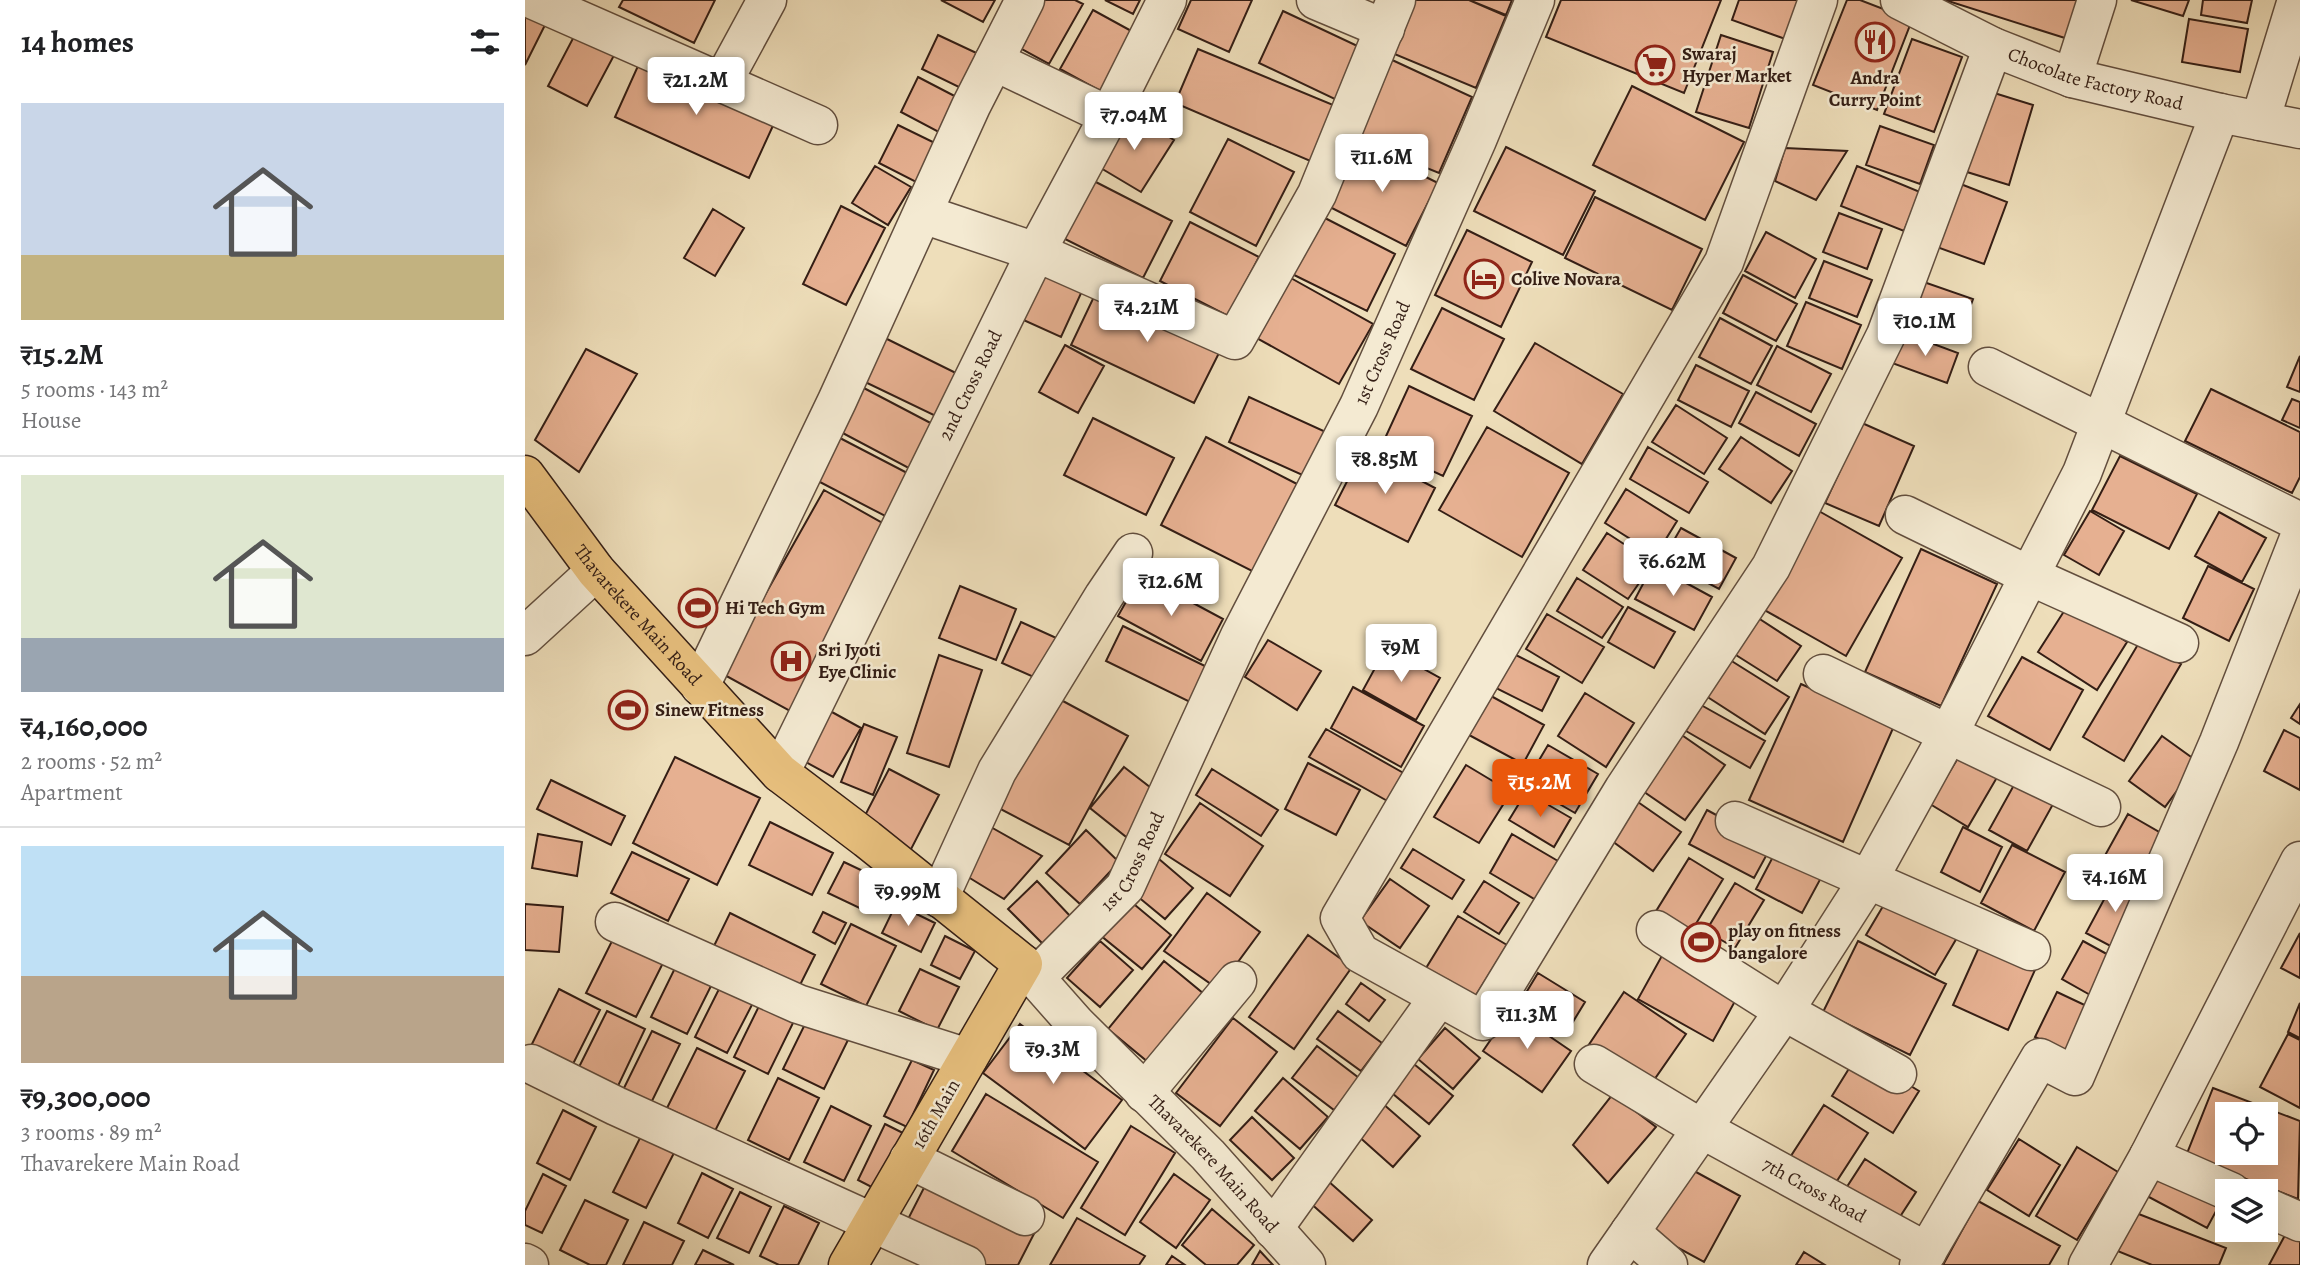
<!DOCTYPE html>
<meta charset="utf-8">
<style>
:root{--surface:#fff;--page:#f6f6f6;--text:#202124;--muted:#757577;--line:#e0e0e0;--accent:#ea580c}
body{margin:0;font-family:Alegreya,serif;background:var(--page);color:var(--text);height:100vh;display:flex;flex-direction:column;font-size:26px;white-space:nowrap}
*{box-sizing:border-box;margin:0}
p{font-size:23px;color:var(--muted)}
.icon{flex:none;width:38px;height:38px;fill:none;stroke:currentColor;stroke-width:2;stroke-linecap:round;stroke-linejoin:round}
.map{position:relative;flex:1;overflow:hidden}
.drawer{display:flex;flex-direction:column;background:var(--surface);width:525px}
.drawer>*{flex:none}
.tools{position:absolute;left:1690px;top:1102px;display:grid;gap:14px}
.tools a{display:grid;place-items:center;width:63px;height:63px;border-radius:0px;background:var(--surface);box-shadow:0 7px 28px #0002;font-size:35px}
.price{position:absolute;translate:-50% -60px;padding:0 16px;border-radius:7px;background:#fff;color:#222;font-size:23px;line-height:46px;filter:drop-shadow(0 2px 4px #0008)}
.price::after{content:'';position:absolute;left:50%;top:42px;width:21px;height:16px;margin-left:-10px;background:inherit;clip-path:polygon(0 0,100% 0,50% 100%)}
.price.selected{background:var(--accent);color:#fff}
ul{padding:0;list-style:none}
li{display:grid;align-content:center;gap:14px;height:371px;padding:0 21px}
li+li{border-top:2px solid var(--line)}
li span{display:grid;place-items:center;height:217px;border-radius:0px;color:#555}
li>.icon{margin-inline-start:auto}
span .icon{width:126px;height:126px;fill:#fffc;stroke-width:1}
li b{font-size:30px}
h2{display:flex;justify-content:space-between;align-items:center;height:84px;padding:0 21px;font-size:30px}
main{display:flex;flex:1;min-height:0}
.map>svg:first-child{display:block}
</style>
<main>
<section class="drawer">
<h2>14 homes<svg class="icon" aria-label="filters" viewBox="0 0 24 24"><path d="M4 7h16M4 17h16"/><circle cx="9" cy="7" r="2"/><circle cx="15" cy="17" r="2"/></svg></h2>
<ul>
<li><span style="background:linear-gradient(#c9d6e8 70%,#c2b280 0)"><svg class="icon" aria-label="home" viewBox="0 0 24 24"><path d="M3 11l9-7 9 7M6 9v11h12V9"/></svg></span><div><b>₹15.2M</b><p>5 rooms · 143 m²</p><p>House</p></div></li>
<li><span style="background:linear-gradient(#dfe7d0 75%,#9aa5b1 0)"><svg class="icon" aria-label="home" viewBox="0 0 24 24"><path d="M3 11l9-7 9 7M6 9v11h12V9"/></svg></span><div><b>₹4,160,000</b><p>2 rooms · 52 m²</p><p>Apartment</p></div></li>
<li><span style="background:linear-gradient(#bfe0f5 60%,#b9a48a 0)"><svg class="icon" aria-label="home" viewBox="0 0 24 24"><path d="M3 11l9-7 9 7M6 9v11h12V9"/></svg></span><div><b>₹9,300,000</b><p>3 rooms · 89 m²</p><p>Thavarekere Main Road</p></div></li>
</ul>
</section>
<div class="map">
<svg width="1775" height="1265" viewBox="0 0 1775 1265">
<rect width="100%" height="100%" fill="#eedeba"/>
<filter id="stains"><feTurbulence type="fractalNoise" baseFrequency=".00286" numOctaves="4"/><feColorMatrix values="0 0 0 0 .2 0 0 0 0 .09 0 0 0 0 .02 0 0 0 .5 -.17"/></filter>
<radialGradient id="worn" r=".72"><stop offset=".6" stop-color="#630" stop-opacity="0"/><stop offset="1" stop-color="#630" stop-opacity=".3"/></radialGradient>
<path fill="#e6b091" stroke="#341e15" stroke-width="2" fill-rule="evenodd" d="M98,0H190L169,43L94,7Z
M416,0H470L458,22Z
M509,0H550L558,4L524,64L484,42Z
M580,0H615L608,14Z
M666,0H727L704,52L653,29Z
M888,0H944L981,16L951,88L867,53Z
M944,0H987L981,15Z
M1036,0H1196L1159,93L1021,37Z
M1214,0H1278L1263,40L1207,20Z
M1322,0H1335L1387,20L1352,110L1288,85Z
M1420,0H1556L1543,39Z
M1606,0H1664L1658,16Z
M1678,0H1727L1722,23L1676,15Z
M0,8L23,19L0,65Z
M568,10L610,33L577,92L535,69Z
M758,11L841,50L816,102L734,63Z
M1664,19L1723,29L1715,72L1657,62Z
M55,25L94,46L62,106L23,86Z
M413,35L460,57L444,92L397,69Z
M1196,35L1248,52L1224,128L1171,112Z
M1387,39L1437,57L1409,132L1359,114Z
M673,49L813,107L790,163L650,103Z
M117,57L252,117L224,178L90,117Z
M865,59L947,97L914,173L832,140Z
M393,77L443,103L425,138L376,112Z
M1107,86L1219,142L1180,220L1068,165Z
M1466,92L1508,105L1484,185L1442,172Z
M602,112L649,140L616,192L569,164Z
M373,125L414,145L395,184L354,163Z
M1355,126L1409,145L1395,184L1341,165Z
M703,139L769,172L731,246L665,212Z
M832,143L913,183L881,246L801,205Z
M981,147L1070,191L1038,255L949,211Z
M1260,148L1322,151L1291,200L1250,181Z
M350,166L386,187L363,225L327,203Z
M1332,166L1395,192L1379,231L1316,206Z
M563,178L647,221L618,278L534,236Z
M1433,183L1482,202L1459,264L1409,246Z
M1070,197L1177,249L1147,310L1040,258Z
M316,206L360,228L321,305L278,284Z
M188,209L219,228L190,276L159,258Z
M1314,213L1357,229L1342,269L1298,252Z
M796,216L870,254L842,311L767,274Z
M665,222L734,257L703,316L635,281Z
M942,230L1007,262L976,327L910,295Z
M1241,232L1291,259L1270,298L1220,271Z
M521,259L563,278L536,337L494,318Z
M1299,261L1347,280L1332,317L1284,298Z
M1218,275L1272,304L1251,341L1198,313Z
M764,277L848,324L814,384L730,337Z
M1393,280L1448,299L1433,341L1378,321Z
M575,284L699,343L669,403L546,345Z
M1281,302L1336,325L1317,369L1262,346Z
M917,308L979,339L949,400L886,369Z
M1195,318L1247,346L1226,384L1174,357Z
M1379,333L1433,353L1422,383L1367,363Z
M360,338L441,378L419,420L338,381Z
M1010,343L1098,394L1057,464L969,411Z
M540,345L579,366L553,413L514,392Z
M1252,346L1306,374L1286,412L1232,385Z
M61,349L112,374L54,472L10,440Z
M1775,356V392L1762,387Z
M1171,365L1224,391L1206,427L1153,400Z
M335,386L417,429L393,473L312,430Z
M884,386L947,416L918,476L856,447Z
M1686,389L1775,432V477L1767,493L1660,441Z
M1231,392L1291,424L1274,456L1214,423Z
M724,397L803,433L784,478L704,442Z
M1767,399L1775,402V428L1757,420Z
M1151,405L1202,438L1179,474L1127,442Z
M568,418L649,458L621,515L539,475Z
M1337,423L1389,446L1354,526L1300,503Z
M962,427L1044,473L997,557L914,510Z
M313,437L388,476L366,519L291,480Z
M681,437L774,485L729,572L636,525Z
M1216,437L1267,471L1246,503L1194,469Z
M1123,447L1183,482L1164,513L1105,479Z
M838,450L910,488L883,542L810,505Z
M1595,456L1672,494L1644,549L1567,510Z
M1101,489L1152,521L1131,555L1080,523Z
M299,490L368,529L265,711L196,673Z
M1292,510L1377,558L1321,656L1236,608Z
M1565,511L1599,531L1574,575L1539,555Z
M1694,512L1741,538L1717,582L1670,556Z
M1156,528L1211,558L1194,589L1138,559Z
M1082,533L1128,563L1103,599L1058,570Z
M1396,549L1472,584L1416,706L1340,672Z
M1128,565L1187,597L1169,630L1110,599Z
M1683,566L1729,589L1704,641L1658,618Z
M616,575L698,619L676,661L593,616Z
M1052,578L1098,607L1077,638L1032,611Z
M435,586L491,609L471,660L414,638Z
M1543,605L1602,642L1572,690L1513,652Z
M1103,607L1150,632L1129,668L1083,642Z
M1022,614L1079,647L1057,683L1001,649Z
M1227,614L1276,646L1252,681L1203,650Z
M496,622L538,641L520,682L477,663Z
M598,626L682,667L665,702L581,661Z
M743,640L796,671L772,710L720,677Z
M1615,641L1656,664L1599,761L1558,737Z
M861,648L915,678L891,720L838,690Z
M979,649L1034,677L1017,711L961,683Z
M414,655L457,670L424,767L382,753Z
M1497,657L1558,690L1525,750L1463,716Z
M1205,660L1264,697L1240,734L1181,696Z
M1276,684L1369,726L1318,842L1224,800Z
M828,687L899,726L876,767L806,728Z
M523,693L603,736L544,845L464,803Z
M1060,693L1109,723L1081,767L1033,736Z
M966,696L1019,725L998,764L944,735Z
M1775,704V724L1766,718Z
M1176,705L1240,741L1225,768L1161,731Z
M296,706L336,728L308,777L268,755Z
M339,724L372,737L348,795L316,782Z
M801,729L882,775L866,803L784,757Z
M1759,730L1775,738V790L1739,771Z
M1151,731L1200,765L1160,820L1112,787Z
M1637,736L1673,762L1640,807L1604,781Z
M1023,745L1073,774L1050,813L1000,784Z
M1436,753L1474,774L1443,827L1405,804Z
M150,757L235,798L192,885L108,843Z
M783,763L835,790L811,835L760,809Z
M941,765L986,792L954,843L909,817Z
M599,767L639,798L605,840L565,808Z
M364,769L414,795L383,855L333,829Z
M687,769L753,810L736,836L671,795Z
M1494,776L1532,797L1502,851L1464,830Z
M26,780L100,816L86,845L12,809Z
M1001,792L1046,818L1029,847L984,820Z
M1110,800L1156,832L1128,871L1083,838Z
M675,803L738,846L705,896L640,854Z
M1182,810L1247,845L1229,878L1164,844Z
M1603,814L1641,836L1617,880L1578,859Z
M245,822L308,853L287,895L224,865Z
M464,826L517,856L479,899L435,872Z
M1438,827L1477,847L1455,892L1416,872Z
M561,830L594,862L555,904L521,873Z
M13,834L57,842L52,876L7,868Z
M987,834L1033,861L1011,900L965,873Z
M1487,845L1540,872L1509,931L1456,903Z
M888,849L939,880L927,899L876,868Z
M1251,851L1297,876L1277,913L1231,889Z
M107,852L164,879L143,921L86,893Z
M1164,858L1198,879L1163,937L1128,916Z
M634,859L668,888L640,919L606,891Z
M319,862L359,881L343,912L303,893Z
M865,879L904,906L875,948L835,921Z
M1590,879L1620,896L1591,949L1561,933Z
M512,881L547,918L519,945L483,909Z
M959,881L994,903L974,934L939,912Z
M1210,883L1239,900L1210,948L1181,931Z
M682,893L735,932L693,989L639,951Z
M1364,896L1433,936L1410,975L1341,935Z
M604,900L646,935L617,969L575,935Z
M0,904L38,907L34,952L0,950Z
M371,904L410,923L396,952L357,933Z
M298,912L321,923L310,944L288,932Z
M205,913L290,955L272,991L187,950Z
M933,916L982,945L947,1002L898,973Z
M326,924L371,946L341,1006L296,984Z
M1775,933V978L1756,968Z
M783,935L827,967L769,1049L724,1017Z
M420,936L450,951L435,979L406,965Z
M1459,936L1514,961L1483,1030L1428,1005Z
M88,939L138,963L111,1017L61,993Z
M575,941L608,970L575,1007L542,978Z
M1333,941L1421,984L1385,1055L1298,1012Z
M1558,941L1589,958L1567,996L1537,979Z
M1139,952L1214,994L1188,1041L1113,999Z
M639,961L685,999L629,1067L583,1029Z
M152,964L188,982L162,1034L126,1017Z
M395,969L434,987L412,1030L374,1011Z
M1013,973L1060,1002L1043,1030L996,1001Z
M197,983L230,999L202,1053L170,1037Z
M836,983L860,1000L844,1021L821,1004Z
M34,989L75,1010L46,1068L5,1048Z
M1099,992L1161,1034L1122,1090L1061,1049Z
M1532,992L1566,1008L1544,1053L1510,1037Z
M1775,1003V1038L1763,1032Z
M235,1004L269,1021L243,1074L209,1057Z
M986,1010L1046,1051L1017,1092L958,1051Z
M82,1011L120,1029L93,1086L54,1067Z
M813,1011L857,1043L836,1071L792,1039Z
M708,1018L752,1052L695,1126L651,1093Z
M282,1020L323,1040L299,1089L258,1069Z
M495,1024L597,1100L560,1149L458,1073Z
M920,1028L955,1058L928,1089L893,1059Z
M127,1031L155,1044L126,1103L98,1090Z
M1763,1034L1775,1040V1108L1735,1087Z
M792,1046L834,1078L809,1110L767,1078Z
M172,1048L220,1071L190,1131L142,1108Z
M1333,1054L1394,1091L1368,1133L1307,1096Z
M387,1060L409,1070L382,1127L359,1116Z
M884,1060L928,1096L904,1124L861,1088Z
M253,1078L294,1098L264,1160L223,1140Z
M758,1078L803,1117L775,1149L730,1111Z
M1688,1088L1775,1121L1773,1199L1661,1156ZM1703,1115H1741V1153H1703Z
M461,1094L573,1162L538,1218L427,1151Z
M1088,1094L1131,1127L1083,1183L1048,1145Z
M849,1096L895,1136L868,1167L822,1126Z
M1299,1105L1343,1133L1306,1190L1262,1162Z
M306,1106L346,1126L319,1181L279,1162Z
M38,1110L71,1127L45,1180L12,1163Z
M727,1117L769,1158L747,1180L705,1140Z
M360,1124L390,1139L362,1195L333,1180Z
M606,1126L650,1153L600,1235L556,1208Z
M117,1134L150,1151L121,1208L88,1192Z
M1494,1139L1535,1165L1504,1216L1462,1190Z
M1552,1147L1593,1172L1552,1240L1511,1216Z
M1340,1159L1391,1192L1367,1229L1316,1196Z
M1160,1166L1215,1196L1179,1262L1124,1232Z
M1636,1169L1697,1200L1682,1228L1622,1196Z
M793,1172L847,1220L828,1241L774,1193Z
M177,1173L208,1189L183,1238L153,1223Z
M18,1174L41,1186L17,1233L0,1225V1211Z
M406,1174L512,1228L493,1265H460L380,1225Z
M649,1174L685,1200L651,1248L615,1222Z
M215,1192L246,1207L224,1253L192,1238Z
M60,1200L103,1220L81,1265H65L35,1250Z
M1453,1201L1535,1246L1524,1265H1418Z
M259,1206L294,1223L273,1265H254L235,1256Z
M687,1209L729,1245L712,1265H681L657,1245Z
M1606,1211L1701,1248L1694,1265H1627L1590,1250Z
M552,1218L620,1256L614,1265H525Z
M119,1222L159,1241L147,1265H98Z
M1766,1224L1775,1229V1265H1744Z
M178,1250L209,1265H170Z
M735,1251L748,1265H727Z
M1279,1252L1300,1265H1271Z
M647,1256L660,1265H641Z"/>
<g fill="none" stroke-linecap="round" stroke-linejoin="round">
<defs>
<g id="minor">
<path d="M9,0L293,125"/>
<path d="M791,0L860,29"/>
<path d="M1293,0L1199,262L815,918L835,953L958,1021L1099,789L1246,567L1361,335L1468,47"/>
<path id="s1" d="M1375,0L1468,47L1547,78L1695,113L1775,129"/>
<path d="M469,61L584,116"/>
<path d="M1547,78L1572,0"/>
<path d="M197,83L242,0"/>
<path d="M1735,121L1772,0"/>
<path d="M398,214L511,252L710,340L792,194L871,0"/>
<path d="M1463,367L1775,522"/>
<path d="M1380,515L1503,575L1654,643"/>
<path d="M0,636L71,571"/>
<path d="M1298,674L1576,807"/>
<path d="M175,686L312,401L446,106L500,0"/>
<path id="s2" d="M255,773L511,252L584,116L642,0"/>
<path d="M1210,821L1506,951"/>
<path d="M414,898L472,771L579,596L608,553"/>
<path d="M90,922L273,1004L443,1058"/>
<path d="M1131,930L1259,1011L1372,1074"/>
<path id="s3" d="M498,964L551,1024L683,1155L781,1265"/>
<path id="s4" d="M510,978L600,887L715,636L834,406L952,140L1010,0"/>
<path d="M6,1064L91,1106L441,1265"/>
<path id="s5" d="M1069,1064L1177,1129L1402,1252"/>
<path d="M619,1093L712,981"/>
<path d="M1624,1156L1706,1192"/>
<path d="M384,1159L500,1216"/>
<path d="M1741,1207L1775,1222"/>
<path d="M748,1229L914,997"/>
<path d="M1105,1232L1143,1265"/>
<path d="M0,1263L4,1265"/>
<path d="M1082,1265L1259,1011L1343,880L1424,733L1557,473L1695,113"/>
<path d="M1394,1265L1515,1058L1550,1076L1694,742L1775,536"/>
<path d="M1563,1265L1624,1156L1775,861"/>
</g>
<g id="major">
<path id="s6" d="M0,475L71,571L255,773L342,839L498,964L323,1265"/>
</g>
</defs>
<use href="#minor" stroke="#624e3e" stroke-width="41"/>
<use href="#major" stroke="#341e15" stroke-width="41"/>
<use href="#minor" stroke="#f4ead2" stroke-width="38"/>
<use href="#major" stroke="#e7bf7d" stroke-width="38"/>
</g>
<defs>
<symbol id="restaurant-ring" viewBox="-11 -11 22 22"><circle r="9.5" fill="#f4ead2" stroke="#8f2418" stroke-width="1.5"/><path d="M-5-6h1v4h1v-4h1v4h1v-4h1v5L-1.5 .5V6h-2V.5L-5-1ZM5-6V6H3V1.5H1.5Q1.5-4 5-6Z" fill="#8f2418"/></symbol>
<symbol id="supermarket-ring" viewBox="-11 -11 22 22"><circle r="9.5" fill="#f4ead2" stroke="#8f2418" stroke-width="1.5"/><path d="M-6-5.5h2.5l.6 2H6L4.5 2H-2.5L-4.4-4H-6ZM-1.5 3.2a1.3 1.3 0 1 0 .1 0ZM3 3.2a1.3 1.3 0 1 0 .1 0Z" fill="#8f2418"/></symbol>
<symbol id="hotel-ring" viewBox="-11 -11 22 22"><circle r="9.5" fill="#f4ead2" stroke="#8f2418" stroke-width="1.5"/><path d="M-6-4.5h1.5V1H6V5H4.5V3h-9V5H-6ZM-4 0a1.8 1.8 0 1 1 3.6 0ZM.5 0V-2.5h3Q6-2.5 6 0Z" fill="#8f2418"/></symbol>
<symbol id="stadium-ring" viewBox="-11 -11 22 22"><circle r="9.5" fill="#f4ead2" stroke="#8f2418" stroke-width="1.5"/><path d="M0-5a6.5 5 0 1 0 0 10a6.5 5 0 1 0 0-10ZM-3.5-1.8h7v3.6h-7Z" fill="#8f2418"/></symbol>
<symbol id="hospital-ring" viewBox="-11 -11 22 22"><circle r="9.5" fill="#f4ead2" stroke="#8f2418" stroke-width="1.5"/><path d="M-5-5h3v3.5h4V-5h3V5h-3V1.5h-4V5h-3Z" fill="#8f2418"/></symbol>
</defs>
<g fill-rule="evenodd">
<use href="#restaurant-ring" x="1328" y="20" width="44" height="44"/>
<use href="#supermarket-ring" x="1108" y="43" width="44" height="44"/>
<use href="#hotel-ring" x="937" y="257" width="44" height="44"/>
<use href="#stadium-ring" x="151" y="586" width="44" height="44"/>
<use href="#hospital-ring" x="244" y="639" width="44" height="44"/>
<use href="#stadium-ring" x="81" y="688" width="44" height="44"/>
<use href="#stadium-ring" x="1154" y="920" width="44" height="44"/>
</g>
<g text-anchor="middle" dominant-baseline="central" stroke-width="5" stroke-linejoin="round" paint-order="stroke">
<g font-size="19" font-weight="bold" fill="#341e15" stroke="#f4ead2" text-anchor="start">
<text x="1157" y="54">Swaraj<tspan x="1157" dy="22">Hyper Market</tspan></text>
<text x="1350" y="78" text-anchor="middle">Andra<tspan x="1350" dy="22">Curry Point</tspan></text>
<text x="986" y="279">Colive Novara</text>
<text x="200" y="608">Hi Tech Gym</text>
<text x="293" y="650">Sri Jyoti<tspan x="293" dy="22">Eye Clinic</tspan></text>
<text x="130" y="710">Sinew Fitness</text>
<text x="1203" y="931">play on fitness<tspan x="1203" dy="22">bangalore</tspan></text>
</g>
<g font-size="19" fill="#341e15" stroke="#f4ead2">
<text stroke="none"><textPath href="#s1" startOffset="212">Chocolate Factory Road</textPath></text>
<text stroke="none"><textPath href="#s4" startOffset="721">1st Cross Road</textPath></text>
<text stroke="none"><textPath href="#s2" startOffset="432">2nd Cross Road</textPath></text>
<text stroke="none"><textPath href="#s6" startOffset="180">Thavarekere Main Road</textPath></text>
<text stroke="none"><textPath href="#s4" startOffset="154">1st Cross Road</textPath></text>
<text transform="translate(411 1114) rotate(-60)">16th Main</text>
<text stroke="none"><textPath href="#s3" startOffset="276">Thavarekere Main Road</textPath></text>
<text stroke="none"><textPath href="#s5" startOffset="254">7th Cross Road</textPath></text>
</g>
</g>
<rect width="100%" height="100%" filter="url(#stains)"/>
<rect width="100%" height="100%" fill="url(#worn)"/>
</svg>
<div class="tools">
<a><svg class="icon" aria-label="locate" viewBox="0 0 24 24"><circle cx="12" cy="12" r="6"/><path d="M12 2v4M12 18v4M2 12h4M18 12h4"/></svg></a>
<a><svg class="icon" aria-label="layers" viewBox="0 0 24 24"><path d="M12 4l9 5-9 5-9-5zM3 14l9 5 9-5"/></svg></a>
</div>
<b class="price" style="left:171px;top:117px">₹21.2M</b>
<b class="price" style="left:609px;top:152px">₹7.04M</b>
<b class="price" style="left:857px;top:194px">₹11.6M</b>
<b class="price" style="left:622px;top:344px">₹4.21M</b>
<b class="price" style="left:1400px;top:358px">₹10.1M</b>
<b class="price" style="left:860px;top:496px">₹8.85M</b>
<b class="price" style="left:1148px;top:598px">₹6.62M</b>
<b class="price" style="left:646px;top:618px">₹12.6M</b>
<b class="price" style="left:876px;top:684px">₹9M</b>
<b class="price selected" style="left:1015px;top:819px">₹15.2M</b>
<b class="price" style="left:1590px;top:914px">₹4.16M</b>
<b class="price" style="left:383px;top:928px">₹9.99M</b>
<b class="price" style="left:1002px;top:1051px">₹11.3M</b>
<b class="price" style="left:528px;top:1086px">₹9.3M</b>
</div>
</main>
